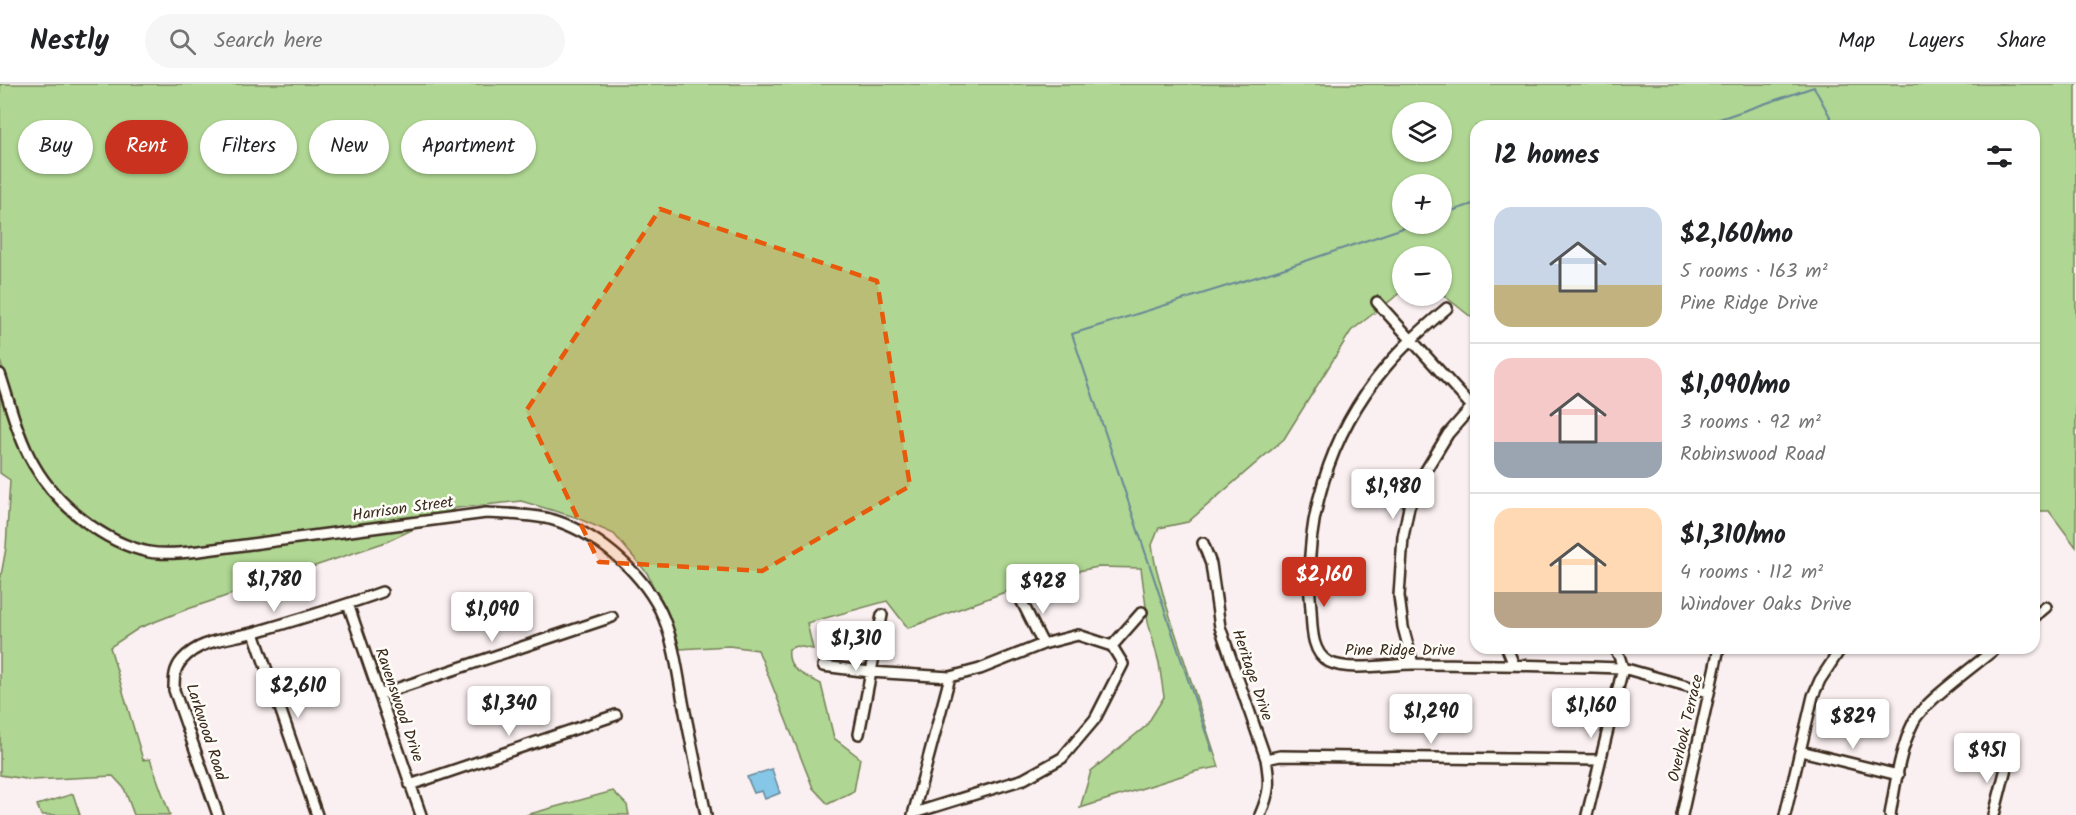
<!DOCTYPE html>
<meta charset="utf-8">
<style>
:root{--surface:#fff;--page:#f6f6f6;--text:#202124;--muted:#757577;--line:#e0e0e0;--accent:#c8321e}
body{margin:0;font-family:Kalam,sans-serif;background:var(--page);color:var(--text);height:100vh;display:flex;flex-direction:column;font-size:22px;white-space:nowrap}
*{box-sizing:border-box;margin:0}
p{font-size:20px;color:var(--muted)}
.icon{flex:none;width:33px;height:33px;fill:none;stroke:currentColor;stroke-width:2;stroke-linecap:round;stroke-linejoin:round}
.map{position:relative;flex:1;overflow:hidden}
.sheet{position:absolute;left:1470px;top:36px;width:570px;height:534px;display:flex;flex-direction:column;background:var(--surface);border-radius:18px;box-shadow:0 2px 4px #0004}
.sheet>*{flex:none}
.banner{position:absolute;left:18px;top:36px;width:570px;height:54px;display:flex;gap:12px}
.fabs{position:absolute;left:1392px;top:18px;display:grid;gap:12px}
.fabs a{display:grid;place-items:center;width:60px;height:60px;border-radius:50%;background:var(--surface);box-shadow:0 2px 4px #0004;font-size:30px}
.price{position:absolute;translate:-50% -51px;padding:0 14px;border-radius:6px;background:#fff;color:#222;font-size:20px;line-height:39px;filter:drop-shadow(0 2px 3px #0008)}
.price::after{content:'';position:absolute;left:50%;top:36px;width:18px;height:14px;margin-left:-9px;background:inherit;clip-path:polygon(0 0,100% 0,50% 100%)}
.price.selected{background:var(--accent);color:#fff}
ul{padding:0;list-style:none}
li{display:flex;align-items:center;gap:18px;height:150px;padding:0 24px}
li+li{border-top:2px solid var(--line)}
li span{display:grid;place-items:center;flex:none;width:168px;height:120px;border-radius:18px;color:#555}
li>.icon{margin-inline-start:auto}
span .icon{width:72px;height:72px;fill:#fffc;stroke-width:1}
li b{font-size:26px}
h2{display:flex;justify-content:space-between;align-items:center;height:72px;padding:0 24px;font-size:26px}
.pill{padding:0 21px;border-radius:27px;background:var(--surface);box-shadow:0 2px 4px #0004;font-size:21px;line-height:54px}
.pill.selected{background:var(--accent);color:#fff}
header{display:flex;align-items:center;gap:36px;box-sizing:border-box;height:84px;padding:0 30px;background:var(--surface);border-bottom:2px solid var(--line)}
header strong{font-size:28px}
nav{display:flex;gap:33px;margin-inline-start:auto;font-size:21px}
.search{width:420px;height:54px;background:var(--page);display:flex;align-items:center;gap:15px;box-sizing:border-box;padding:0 21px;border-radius:33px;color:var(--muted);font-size:22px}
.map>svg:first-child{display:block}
</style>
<header>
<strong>Nestly</strong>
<div class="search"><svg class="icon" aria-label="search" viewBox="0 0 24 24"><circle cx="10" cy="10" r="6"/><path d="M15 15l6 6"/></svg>Search here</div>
<nav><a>Map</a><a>Layers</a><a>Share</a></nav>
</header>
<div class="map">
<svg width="2076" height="731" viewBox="0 0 2076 731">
<rect width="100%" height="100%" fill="#fbf0f1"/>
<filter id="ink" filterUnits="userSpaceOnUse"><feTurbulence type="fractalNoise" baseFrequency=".0167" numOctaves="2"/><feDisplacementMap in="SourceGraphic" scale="12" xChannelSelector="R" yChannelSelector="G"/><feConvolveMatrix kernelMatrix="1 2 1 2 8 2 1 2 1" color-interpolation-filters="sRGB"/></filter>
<g filter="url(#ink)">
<path fill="#afd692" stroke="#758058" stroke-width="1.5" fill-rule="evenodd" d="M0,0H2076V463L2049,427H2034V42H1476V237L1442,210V172H1402V207L1385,221L1378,213L1371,218L1378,226L1351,247L1284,355L1188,438L1159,444L1152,461L1155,479L1165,517L1219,683L1197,687L1080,724L1091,687L1146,642L1164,613L1159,579L1148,538L1141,484L1098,483L1043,494L908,544L887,517L807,539L813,565L796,562L789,565C786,587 805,591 821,600L834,654L860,674L854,707L828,720L813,704L758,566L729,562L680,565L677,554L647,489L614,450L575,433L521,417L456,424L443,431L176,465L150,464L125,456L81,429L49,396L37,377L21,336L0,277ZM1402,28H1442V68H1402ZM1402,100H1442V140H1402Z
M0,304L29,381L42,402L75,435L94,449L147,472L420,442L386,458L185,526L139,544L110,563L143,676L150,675L170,731H134L124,704L113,692L32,696L0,691V497L6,464L10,396L0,389Z
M613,707L627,721L629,731H526Z
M73,710L80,731H41L37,721Z"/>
<path fill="#86c7e7" stroke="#688897" stroke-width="1.5" d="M772,685L780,709L765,715L762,707L754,709L747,693Z"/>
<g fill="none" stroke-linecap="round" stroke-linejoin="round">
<path stroke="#688897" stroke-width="2" d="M1699,42L1814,3L1835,42
M1442,130L1476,119
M1212,667L1072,250L1279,186L1415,140"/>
<defs>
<path id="minor" d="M1377,218L1476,327
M1447,224C1425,243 1403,262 1385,284C1329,350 1302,439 1311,525C1312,542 1311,569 1329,578C1350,588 1390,580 1414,580C1484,580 1553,582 1623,584L1587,731
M0,290C10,320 18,354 34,381C56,420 104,459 149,468C165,471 183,469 199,467L486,429C507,430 529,430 550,435C594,447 639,485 660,526C675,557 678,594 685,628C692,662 699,697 706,731
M1203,459L1211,480L1220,543L1266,675C1270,699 1270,708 1260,731
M1020,514L1043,560
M348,520L421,731
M2034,533L2046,523
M254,549L317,731
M1112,562L1142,528
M1507,564L1514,581
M1614,564L1619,572L1623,584L1708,608
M1413,580L1403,543L1399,512L1403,453L1409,423L1423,391L1448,350L1476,318
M823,582L870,588L950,593
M381,610L612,533
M859,650L882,531
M1801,667L1898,691
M1266,675L1280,672L1599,676
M410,701L616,631
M218,731L174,606C174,594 174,585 182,576C201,554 234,555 259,547C300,535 341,523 382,508
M913,731L950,593L980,585L1043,560L1078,551L1112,562L1123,580L1095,635L1062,674L1024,695L914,729
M1682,731L1719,564
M1785,731L1813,612L1820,596L1841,564
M1890,731C1895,702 1900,664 1914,637C1925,617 1976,581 1996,564
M1994,731L2008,676"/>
</defs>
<use href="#minor" stroke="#3b2a1e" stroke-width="14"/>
<use href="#minor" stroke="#fdfcf7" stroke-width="9"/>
</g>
</g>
<path fill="#e8590c" fill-opacity="0.2" stroke="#e8590c" stroke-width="4.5" stroke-dasharray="12 8" stroke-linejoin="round" d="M660,125L877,197L910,402L762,487L599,478L526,327Z"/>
<g text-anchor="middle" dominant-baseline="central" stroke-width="5" stroke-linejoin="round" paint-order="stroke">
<g font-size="16" fill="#3b2a1e" stroke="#fdfcf7">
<text transform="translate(403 425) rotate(-8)">Harrison Street</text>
<text x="1400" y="566">Pine Ridge Drive</text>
<text transform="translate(1252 591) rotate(71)">Heritage Drive</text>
<text transform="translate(399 621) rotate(71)">Ravenswood Drive</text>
<text transform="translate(1686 644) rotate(-77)">Overlook Terrace</text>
<text transform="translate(206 648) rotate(72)">Larkwood Road</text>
</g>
</g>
</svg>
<div class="fabs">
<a><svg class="icon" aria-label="layers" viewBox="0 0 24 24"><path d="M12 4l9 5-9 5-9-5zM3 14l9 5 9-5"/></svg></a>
<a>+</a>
<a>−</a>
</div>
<b class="price" style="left:1393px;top:436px">$1,980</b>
<b class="price selected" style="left:1324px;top:524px">$2,160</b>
<b class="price" style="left:274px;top:529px">$1,780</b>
<b class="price" style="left:1043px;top:531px">$928</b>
<b class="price" style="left:492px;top:559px">$1,090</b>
<b class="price" style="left:856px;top:588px">$1,310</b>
<b class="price" style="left:298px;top:635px">$2,610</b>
<b class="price" style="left:509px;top:653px">$1,340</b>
<b class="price" style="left:1591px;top:655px">$1,160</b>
<b class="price" style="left:1431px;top:661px">$1,290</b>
<b class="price" style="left:1853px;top:666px">$829</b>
<b class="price" style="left:1987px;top:700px">$951</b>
<div class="banner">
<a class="pill">Buy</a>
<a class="pill selected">Rent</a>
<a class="pill">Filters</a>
<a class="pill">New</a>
<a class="pill">Apartment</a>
</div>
<section class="sheet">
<h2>12 homes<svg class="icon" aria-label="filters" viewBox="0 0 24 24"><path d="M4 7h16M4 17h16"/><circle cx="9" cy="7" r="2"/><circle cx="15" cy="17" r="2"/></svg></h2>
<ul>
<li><span style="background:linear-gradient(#c9d6e8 65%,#c2b280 0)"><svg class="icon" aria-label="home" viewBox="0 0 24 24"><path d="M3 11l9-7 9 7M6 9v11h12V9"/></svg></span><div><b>$2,160/mo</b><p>5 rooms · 163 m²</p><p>Pine Ridge Drive</p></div></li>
<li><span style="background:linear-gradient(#f6c9c9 70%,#9aa5b1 0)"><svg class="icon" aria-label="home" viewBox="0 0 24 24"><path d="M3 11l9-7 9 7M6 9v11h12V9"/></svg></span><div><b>$1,090/mo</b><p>3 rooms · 92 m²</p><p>Robinswood Road</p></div></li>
<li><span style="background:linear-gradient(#ffd9b3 70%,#b9a48a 0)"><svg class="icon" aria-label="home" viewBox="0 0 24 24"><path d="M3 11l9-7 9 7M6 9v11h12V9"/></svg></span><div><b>$1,310/mo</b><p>4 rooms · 112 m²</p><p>Windover Oaks Drive</p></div></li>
</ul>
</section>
</div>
